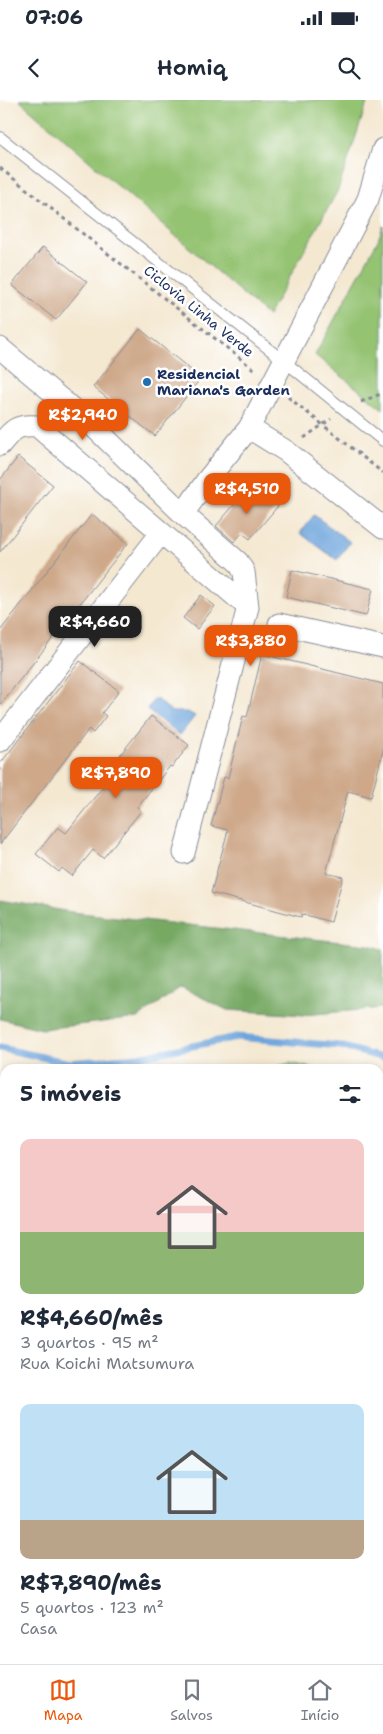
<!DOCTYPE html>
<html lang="pt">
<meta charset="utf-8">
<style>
:root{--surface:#fff;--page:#f2f2f3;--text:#1f2937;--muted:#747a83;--line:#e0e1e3;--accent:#ea580c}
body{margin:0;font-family:"Shantell Sans",sans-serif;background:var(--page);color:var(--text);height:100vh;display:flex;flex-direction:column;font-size:19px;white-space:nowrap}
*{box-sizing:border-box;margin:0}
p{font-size:16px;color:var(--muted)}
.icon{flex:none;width:28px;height:28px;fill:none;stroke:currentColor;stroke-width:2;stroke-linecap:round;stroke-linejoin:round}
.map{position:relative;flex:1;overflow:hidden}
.drawer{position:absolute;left:0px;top:964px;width:384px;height:601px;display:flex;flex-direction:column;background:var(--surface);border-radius:15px 15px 0 0;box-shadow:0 2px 8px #0003}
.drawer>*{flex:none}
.price{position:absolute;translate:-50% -42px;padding:0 11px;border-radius:10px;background:var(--accent);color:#fff;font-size:16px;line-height:32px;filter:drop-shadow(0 1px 2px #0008)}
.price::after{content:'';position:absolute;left:50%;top:30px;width:15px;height:11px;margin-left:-8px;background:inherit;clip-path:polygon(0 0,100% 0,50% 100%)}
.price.on{background:#222;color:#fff}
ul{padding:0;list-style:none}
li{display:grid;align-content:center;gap:10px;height:265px;padding:0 20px}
li span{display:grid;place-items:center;height:155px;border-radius:10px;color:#555}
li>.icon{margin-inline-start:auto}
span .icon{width:90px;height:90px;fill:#fffc;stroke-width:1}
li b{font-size:21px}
h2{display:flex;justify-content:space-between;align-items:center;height:60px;padding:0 20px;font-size:21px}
.status{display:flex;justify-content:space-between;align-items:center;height:35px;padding:0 25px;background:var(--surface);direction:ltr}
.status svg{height:14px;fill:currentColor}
header{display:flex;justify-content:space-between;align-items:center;height:65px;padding:0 20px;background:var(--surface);font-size:22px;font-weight:600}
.tab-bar{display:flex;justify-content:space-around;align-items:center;height:70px;border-top:1px solid var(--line);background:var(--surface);font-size:14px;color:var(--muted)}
.tab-bar a{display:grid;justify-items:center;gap:2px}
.tab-bar .on{color:var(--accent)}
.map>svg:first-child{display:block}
</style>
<div class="status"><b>07:06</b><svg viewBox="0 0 49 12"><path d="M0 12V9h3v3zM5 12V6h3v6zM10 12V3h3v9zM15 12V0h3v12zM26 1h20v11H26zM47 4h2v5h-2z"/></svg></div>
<header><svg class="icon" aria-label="back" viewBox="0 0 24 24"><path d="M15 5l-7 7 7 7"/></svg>Homiq<svg class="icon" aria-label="search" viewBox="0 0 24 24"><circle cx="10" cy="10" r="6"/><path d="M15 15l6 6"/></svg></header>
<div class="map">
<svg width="383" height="1564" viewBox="0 0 383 1564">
<rect width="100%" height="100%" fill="#fff"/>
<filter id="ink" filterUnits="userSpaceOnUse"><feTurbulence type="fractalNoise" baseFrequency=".02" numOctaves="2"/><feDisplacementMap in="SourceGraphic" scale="10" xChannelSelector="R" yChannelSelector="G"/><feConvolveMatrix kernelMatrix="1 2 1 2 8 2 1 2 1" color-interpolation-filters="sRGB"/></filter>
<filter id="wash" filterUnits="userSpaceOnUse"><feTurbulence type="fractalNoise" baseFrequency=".0096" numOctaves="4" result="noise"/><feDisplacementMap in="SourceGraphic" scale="20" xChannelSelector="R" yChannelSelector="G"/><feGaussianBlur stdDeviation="1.12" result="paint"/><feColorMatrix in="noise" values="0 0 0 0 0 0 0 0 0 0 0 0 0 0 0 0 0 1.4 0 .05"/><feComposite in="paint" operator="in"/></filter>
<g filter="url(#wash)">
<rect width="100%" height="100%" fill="#f4e8d1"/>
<path fill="#94c372" stroke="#587968" d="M19,0H368L338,90L268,216Z
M383,126V309L315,255L378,140Z
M290,963L318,969H266Z
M379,982L383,983V1056L379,1055Z
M379,1072L383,1073V1122L379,1118Z"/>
<path fill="#77a964" stroke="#496c61" d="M0,800L72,812L368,845L383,849V908L304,915L227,910L181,887L138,918L42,929L0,919Z"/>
<path fill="#6da4db" stroke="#446a9c" d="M314,415L350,442L337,460L300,433Z
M155,598L172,612H188L195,616L180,635L147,610Z"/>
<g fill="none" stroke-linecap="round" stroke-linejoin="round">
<path stroke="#6da4db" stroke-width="7" d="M0,948L70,963L138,957L237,937L340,946L383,958"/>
</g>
<g id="blocks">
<path fill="#cea889" d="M43,147L87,182L56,220L12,185Z
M140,229L201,278L155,336L93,287Z
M18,357L53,385L0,452V380Z
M252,384L278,406L250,439L242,433L234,442L216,426Z
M92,414L128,443L0,605V531Z
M292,470L373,489L366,516L286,497Z
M201,495L215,506L197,529L183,518Z
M262,554L383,584V651L371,697L348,691L326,773L343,777L331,822L302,814L301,817L211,793L228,730L211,726L224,677L228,678L243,616L247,617Z
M80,561L119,591L102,613L106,616L93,633L89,629L0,744V664Z
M151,616L189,645L172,667L170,666L137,707L141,711L103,758L93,750L72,776L62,768L59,772L36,754L58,727L66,733L106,683L101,679Z"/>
</g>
</g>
<g filter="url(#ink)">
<use href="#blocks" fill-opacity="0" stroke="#888c98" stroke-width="1"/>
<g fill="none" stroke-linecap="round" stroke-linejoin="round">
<defs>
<path id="service" d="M0,37L284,261L383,341"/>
<path id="minor" d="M0,248L93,326L183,414L238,462L244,472L248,507L184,753
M249,328L286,351L383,428
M0,345C12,330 17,324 37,326L248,507
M183,414L207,380L249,328L368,99L383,49
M279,524L383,547
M0,641L161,433
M0,1034L5,1035
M379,1212L383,1218
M0,1266L5,1267
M0,1490L5,1491
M118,1560L127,1564
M140,1564L149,1560
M265,1564V1560"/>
</defs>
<use href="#service" stroke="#888c98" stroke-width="12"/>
<use href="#minor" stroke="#888c98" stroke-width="23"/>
<path stroke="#888c98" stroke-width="3" stroke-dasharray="4 4" stroke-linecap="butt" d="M0,68L256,271
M288,297L383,373
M361,302L383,293
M304,338L331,319"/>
<use href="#service" stroke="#fff" stroke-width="10"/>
<use href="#minor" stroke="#fff" stroke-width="21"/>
</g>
</g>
<circle fill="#1f6fb2" stroke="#fff" stroke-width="2" cx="147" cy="282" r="5"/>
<g text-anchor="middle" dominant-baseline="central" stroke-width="5" stroke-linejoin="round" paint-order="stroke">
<g font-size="14" fill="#1b2f5e" stroke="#fff">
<text transform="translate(199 211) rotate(39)">Ciclovia Linha Verde</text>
</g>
<g font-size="14" font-weight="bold" fill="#1b2f5e" stroke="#fff" text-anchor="start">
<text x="157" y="274">Residencial<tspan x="157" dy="16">Mariana's Garden</tspan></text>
</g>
</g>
</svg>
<b class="price" style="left:83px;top:341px">R$2,940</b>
<b class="price" style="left:247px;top:415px">R$4,510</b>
<b class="price on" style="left:95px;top:548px">R$4,660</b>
<b class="price" style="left:251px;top:567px">R$3,880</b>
<b class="price" style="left:116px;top:699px">R$7,890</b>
<section class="drawer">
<h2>5 imóveis<svg class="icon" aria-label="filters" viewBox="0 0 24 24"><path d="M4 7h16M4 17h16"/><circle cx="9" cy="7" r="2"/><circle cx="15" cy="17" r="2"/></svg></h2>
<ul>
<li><span style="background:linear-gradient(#f6c9c9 60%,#8fb573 0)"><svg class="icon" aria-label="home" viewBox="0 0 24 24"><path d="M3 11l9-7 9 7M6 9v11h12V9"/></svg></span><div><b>R$4,660/mês</b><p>3 quartos · 95 m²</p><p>Rua Koichi Matsumura</p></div></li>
<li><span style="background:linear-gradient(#bfe0f5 75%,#b9a48a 0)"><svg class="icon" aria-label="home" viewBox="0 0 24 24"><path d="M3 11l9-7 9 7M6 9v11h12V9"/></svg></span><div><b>R$7,890/mês</b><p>5 quartos · 123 m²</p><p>Casa</p></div></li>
</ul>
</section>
</div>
<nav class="tab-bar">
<a class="on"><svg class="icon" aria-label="map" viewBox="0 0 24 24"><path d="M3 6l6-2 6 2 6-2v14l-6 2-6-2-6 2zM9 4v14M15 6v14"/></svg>Mapa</a>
<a><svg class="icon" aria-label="saved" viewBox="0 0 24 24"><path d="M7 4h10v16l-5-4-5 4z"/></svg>Salvos</a>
<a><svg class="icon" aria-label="home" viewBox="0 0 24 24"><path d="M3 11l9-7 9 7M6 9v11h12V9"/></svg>Início</a>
</nav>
